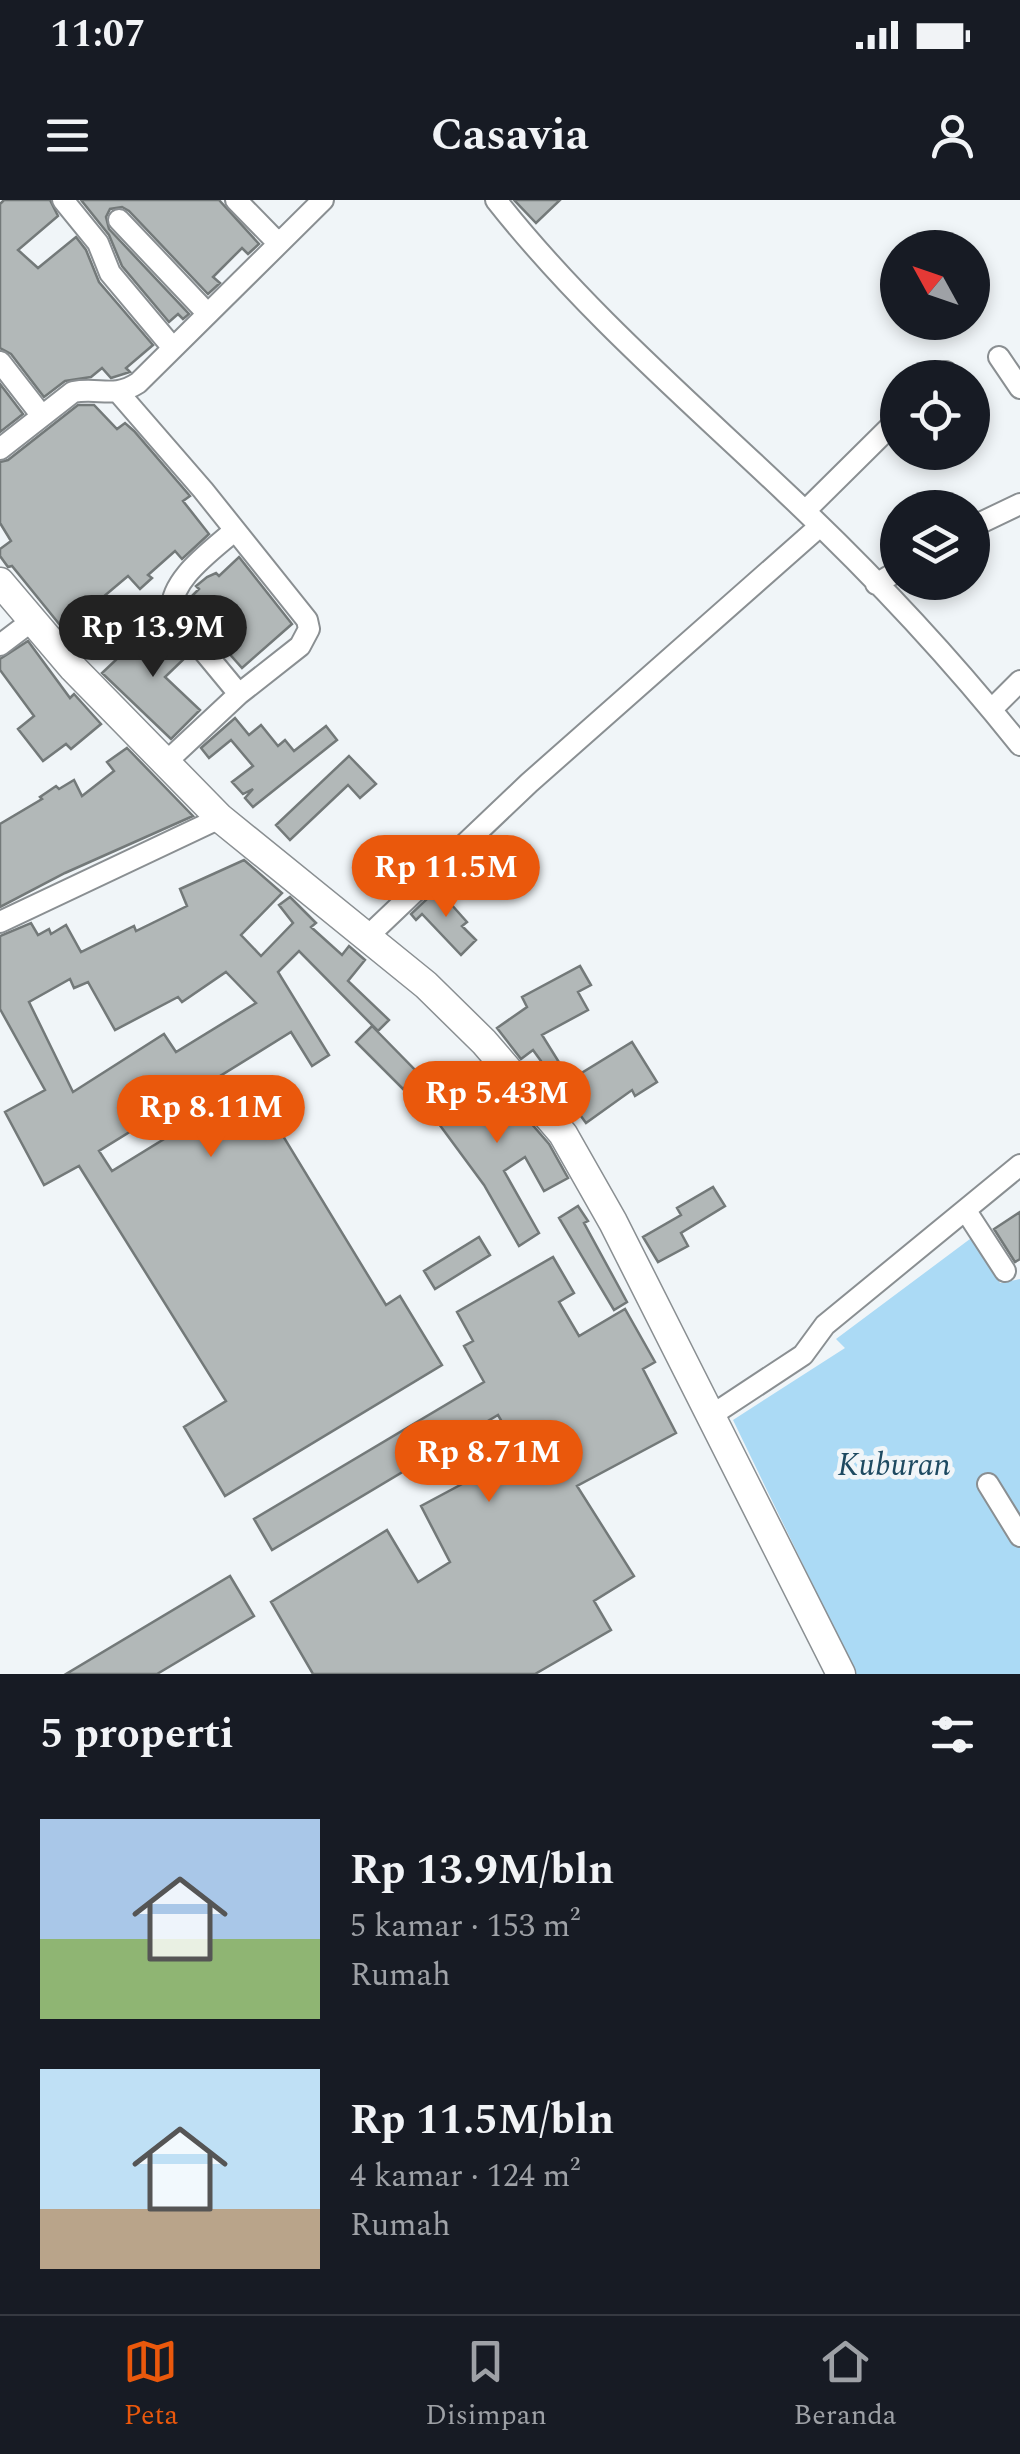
<!DOCTYPE html>
<html lang="id">
<meta charset="utf-8">
<style>
:root{--surface:#171b24;--page:#242831;--text:#f1f3f6;--muted:#9ea1a6;--line:#363941;--accent:#ea580c}
body{margin:0;font-family:Spectral,serif;background:var(--page);color:var(--text);height:100vh;display:flex;flex-direction:column;font-size:38px;white-space:nowrap}
*{box-sizing:border-box;margin:0}
p{font-size:32px;color:var(--muted)}
.icon{flex:none;width:55px;height:55px;fill:none;stroke:currentColor;stroke-width:2;stroke-linecap:round;stroke-linejoin:round}
.map{position:relative;height:1474px;overflow:hidden}
.panel{display:flex;flex-direction:column;background:var(--surface);flex:1}
.panel>*{flex:none}
.needle{width:65px;rotate:310deg}
.fabs{position:absolute;left:880px;top:30px;display:grid;gap:20px}
.fabs a{display:grid;place-items:center;width:110px;height:110px;border-radius:50%;background:var(--surface);box-shadow:0 5px 15px #0003;font-size:50px}
.price{position:absolute;translate:-50% -85px;padding:0 22px;border-radius:35px;background:var(--accent);color:#fff;font-size:32px;line-height:65px;filter:drop-shadow(0 2px 5px #0008)}
.price::after{content:'';position:absolute;left:50%;top:60px;width:30px;height:22px;margin-left:-15px;background:inherit;clip-path:polygon(0 0,100% 0,50% 100%)}
.price.current{background:#222;color:#fff}
ul{padding:0;list-style:none}
li{display:flex;align-items:center;gap:30px;height:250px;padding:0 40px}
li span{display:grid;place-items:center;flex:none;width:280px;height:200px;border-radius:0px;color:#555}
li>.icon{margin-inline-start:auto}
span .icon{width:120px;height:120px;fill:#fffc;stroke-width:1}
li b{font-size:42px}
h2{display:flex;justify-content:space-between;align-items:center;height:120px;padding:0 40px;font-size:42px}
.status{display:flex;justify-content:space-between;align-items:center;height:70px;padding:0 50px;background:var(--surface);direction:ltr}
.status svg{height:28px;fill:currentColor}
header{display:flex;justify-content:space-between;align-items:center;height:130px;padding:0 40px;background:var(--surface);font-size:45px;font-weight:700}
.menu{display:flex;justify-content:space-around;align-items:center;height:140px;border-top:2px solid var(--line);background:var(--surface);font-size:28px;color:var(--muted)}
.menu a{display:grid;justify-items:center;gap:5px}
.menu .current{color:var(--accent)}
.map>svg:first-child{display:block}
</style>
<div class="status"><b>11:07</b><svg viewBox="0 0 49 12"><path d="M0 12V9h3v3zM5 12V6h3v6zM10 12V3h3v9zM15 12V0h3v12zM26 1h20v11H26zM47 4h2v5h-2z"/></svg></div>
<header><svg class="icon" aria-label="menu" viewBox="0 0 24 24"><path d="M4 6h16M4 12h16M4 18h16"/></svg>Casavia<svg class="icon" aria-label="person" viewBox="0 0 24 24"><circle cx="12" cy="8" r="4"/><path d="M4 21q1-7 8-7t8 7"/></svg></header>
<div class="map">
<svg width="1020" height="1474" viewBox="0 0 1020 1474">
<rect width="100%" height="100%" fill="#f0f5f8"/>
<path fill="#abdaf5" d="M974,1036L1000,1083L1020,1079V1474H856L733,1220L845,1148L836,1139Z"/>
<path fill="#b2b8b8" stroke="#737979" stroke-width="2.5" fill-rule="evenodd" d="M4,0H50L58,16L18,50L38,68L76,37L86,50L99,82L153,145L126,168L130,172L111,178L102,168L91,177L65,181L44,197L11,154L0,148V4Z
M81,0H219L259,44L248,54L242,48L213,77L220,83L208,94L129,11L122,7L110,9L106,17L109,29L189,114L183,119L178,114L169,122L122,66L109,35Z
M514,0H560L536,23Z
M0,184L23,214L0,232Z
M78,205H94L117,229L125,223L134,231L190,296L183,301L209,334L182,359L175,351L148,375L152,378L140,389L128,376L64,430L12,366L8,367L0,356V349L11,341L0,323V262L8,260Z
M239,357L292,424L242,468L211,433L225,420L207,400L192,415L186,408L188,400L199,389L196,386L207,377L216,373L219,376Z
M156,422L187,456L165,477L200,510L171,539L102,473Z
M28,441L70,498L74,494L101,524L71,549L66,544L43,561L18,529L34,516L0,470V459Z
M235,518L249,535L261,525L278,546L285,540L294,551L326,526L337,540L253,607L245,598L253,589L243,594L232,582L253,566L231,540L209,558L201,548Z
M127,548L193,616L65,673L0,707V624L42,599L40,597L56,586L59,589L74,580L82,596L114,571L107,562Z
M349,556L376,584L360,598L348,585L290,640L276,625Z
M244,660L282,693L241,735L261,756L293,723L279,705L290,697L316,723L311,727L342,755L349,746L365,760L348,781L389,820L378,831L299,751L278,772L329,855L312,866L291,832L99,951L112,971L252,885L386,1105L400,1096L442,1165L225,1296L184,1227L226,1201L79,966L44,985L5,912L45,890L0,809V736L31,723L38,735L49,729L51,734L66,725L81,752L134,726L136,731L187,706L180,689ZM226,772L256,803L176,852L164,834L73,892L29,802L70,779L74,788L88,782L115,830L178,797L182,802Z
M446,681L450,685L442,694L467,722L462,726L476,740L461,755L422,714L416,720L411,714Z
M580,766L591,785L578,792L588,810L542,835L570,880L632,842L657,882L635,896L632,890L586,923L533,850L521,859L497,828L527,807L522,797Z
M372,826L419,874L403,889L356,842Z
M484,869L549,944L568,978L544,991L525,957L504,971L539,1033L519,1046L484,985L422,901L440,887L452,902Z
M713,987L725,1006L681,1033L688,1046L658,1062L643,1037L681,1015L677,1008Z
M578,1006L588,1021L584,1023L627,1102L614,1110L559,1018Z
M1020,1012V1059L1015,1062L994,1029Z
M479,1037L490,1055L435,1089L424,1071Z
M553,1057L574,1093L559,1102L579,1136L625,1109L655,1162L643,1169L676,1233L577,1286L634,1376L594,1401L611,1430L535,1474H313L271,1402L387,1330L418,1382L450,1362L421,1306L520,1253L498,1215L272,1350L254,1319L484,1182L464,1146L473,1141L457,1112Z
M230,1376L254,1416L157,1474H66Z"/>
<g fill="none" stroke-linecap="round" stroke-linejoin="round">
<defs>
<path id="minor" d="M63,0L98,43L110,73L173,148
M236,0L277,42
M496,0C581,108 687,199 786,293C869,371 949,456 1020,545
M119,20L207,113
M999,157L1020,188
M0,162L42,216
M940,178L946,172
M118,192L203,290L307,420L309,429L300,446L239,494L164,564
M0,249L73,192C100,187 113,199 138,183L323,0
M805,311L898,219
M972,327L1020,304
M235,330C213,350 168,380 172,413L239,494
M876,384L898,371
M0,445L33,420
M992,509L1020,481
M0,722L220,618
M366,738L529,583L820,326
M966,1011L1005,1071
M712,1215L803,1155L825,1125L1020,965
M988,1284L1020,1336"/>
<path id="secondary" d="M0,382L73,468L220,618L426,785L484,842L563,934L613,1022L841,1474"/>
</defs>
<use href="#minor" stroke="#8a8f92" stroke-width="24"/>
<use href="#secondary" stroke="#8a8f92" stroke-width="31"/>
<use href="#minor" stroke="#fff" stroke-width="20"/>
<use href="#secondary" stroke="#fff" stroke-width="28"/>
</g>
<g text-anchor="middle" dominant-baseline="central" stroke-width="9" stroke-linejoin="round" paint-order="stroke">
<g font-size="32" font-style="italic" fill="#1e4a61" stroke="#f0f5f8">
<text x="894" y="1265">Kuburan</text>
</g>
</g>
</svg>
<div class="fabs">
<a><svg class="needle" viewBox="-14 -14 28 28"><path d="M0-13l5 13h-10z" fill="#e53935"/><path d="M0 13l5-13h-10z" fill="#9ea1a6"/></svg></a>
<a><svg class="icon" aria-label="locate" viewBox="0 0 24 24"><circle cx="12" cy="12" r="6"/><path d="M12 2v4M12 18v4M2 12h4M18 12h4"/></svg></a>
<a><svg class="icon" aria-label="layers" viewBox="0 0 24 24"><path d="M12 4l9 5-9 5-9-5zM3 14l9 5 9-5"/></svg></a>
</div>
<b class="price current" style="left:153px;top:480px">Rp 13.9M</b>
<b class="price" style="left:446px;top:720px">Rp 11.5M</b>
<b class="price" style="left:497px;top:946px">Rp 5.43M</b>
<b class="price" style="left:211px;top:960px">Rp 8.11M</b>
<b class="price" style="left:489px;top:1305px">Rp 8.71M</b>
</div>
<section class="panel">
<h2>5 properti<svg class="icon" aria-label="filters" viewBox="0 0 24 24"><path d="M4 7h16M4 17h16"/><circle cx="9" cy="7" r="2"/><circle cx="15" cy="17" r="2"/></svg></h2>
<ul>
<li><span style="background:linear-gradient(#a9c7e8 60%,#8fb573 0)"><svg class="icon" aria-label="home" viewBox="0 0 24 24"><path d="M3 11l9-7 9 7M6 9v11h12V9"/></svg></span><div><b>Rp 13.9M/bln</b><p>5 kamar · 153 m²</p><p>Rumah</p></div></li>
<li><span style="background:linear-gradient(#bfe0f5 70%,#b9a48a 0)"><svg class="icon" aria-label="home" viewBox="0 0 24 24"><path d="M3 11l9-7 9 7M6 9v11h12V9"/></svg></span><div><b>Rp 11.5M/bln</b><p>4 kamar · 124 m²</p><p>Rumah</p></div></li>
</ul>
</section>
<nav class="menu">
<a class="current"><svg class="icon" aria-label="map" viewBox="0 0 24 24"><path d="M3 6l6-2 6 2 6-2v14l-6 2-6-2-6 2zM9 4v14M15 6v14"/></svg>Peta</a>
<a><svg class="icon" aria-label="saved" viewBox="0 0 24 24"><path d="M7 4h10v16l-5-4-5 4z"/></svg>Disimpan</a>
<a><svg class="icon" aria-label="home" viewBox="0 0 24 24"><path d="M3 11l9-7 9 7M6 9v11h12V9"/></svg>Beranda</a>
</nav>
